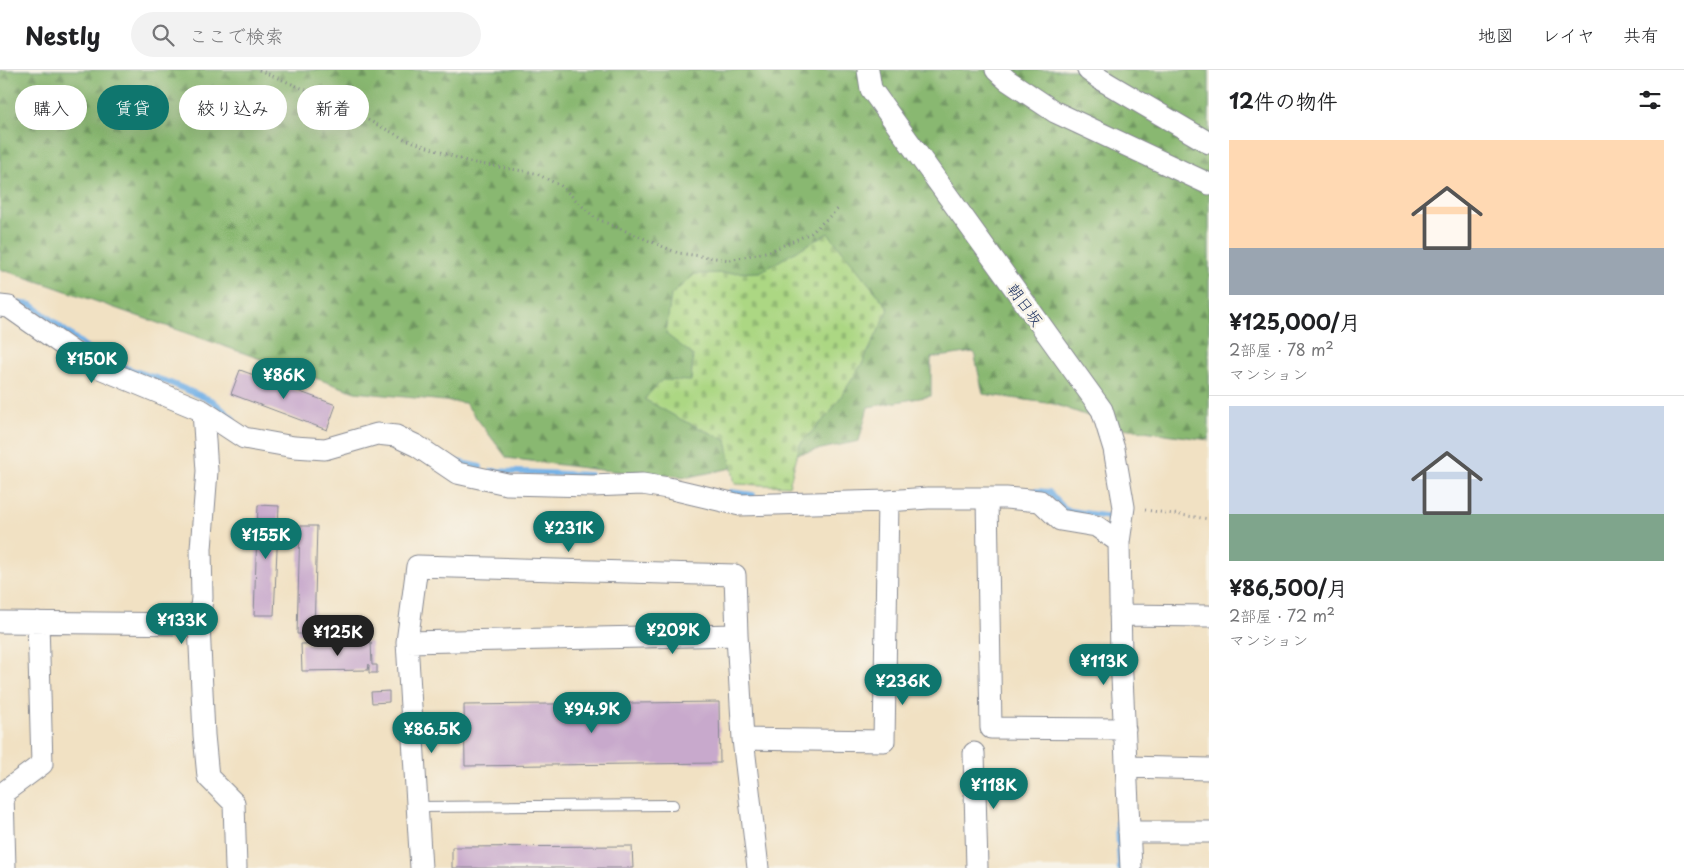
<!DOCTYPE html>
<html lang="ja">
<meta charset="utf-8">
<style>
:root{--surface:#fff;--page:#f2f2f2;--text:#202124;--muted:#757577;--line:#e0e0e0;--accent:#0f766e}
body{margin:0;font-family:"Playpen Sans","Klee One",sans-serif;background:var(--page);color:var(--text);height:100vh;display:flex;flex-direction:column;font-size:19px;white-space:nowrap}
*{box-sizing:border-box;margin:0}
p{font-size:16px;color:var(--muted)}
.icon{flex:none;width:28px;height:28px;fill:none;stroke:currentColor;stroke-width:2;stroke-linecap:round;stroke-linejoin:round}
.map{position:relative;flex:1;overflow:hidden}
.panel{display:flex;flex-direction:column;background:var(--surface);width:475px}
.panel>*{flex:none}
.banner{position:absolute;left:15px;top:15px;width:475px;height:45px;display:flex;gap:10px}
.price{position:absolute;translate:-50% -42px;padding:0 11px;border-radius:18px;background:var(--accent);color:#fff;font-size:16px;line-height:32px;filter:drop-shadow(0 1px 2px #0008)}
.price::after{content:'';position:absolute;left:50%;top:30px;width:15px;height:11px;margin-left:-8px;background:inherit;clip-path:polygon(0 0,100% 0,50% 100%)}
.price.current{background:#222;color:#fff}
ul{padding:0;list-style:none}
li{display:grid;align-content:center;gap:10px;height:265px;padding:0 20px}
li+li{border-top:1px solid var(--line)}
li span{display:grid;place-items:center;height:155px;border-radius:0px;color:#555}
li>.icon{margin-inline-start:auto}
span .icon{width:90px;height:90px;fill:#fffc;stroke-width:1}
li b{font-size:21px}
h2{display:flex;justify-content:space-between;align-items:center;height:60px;padding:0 20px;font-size:21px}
.chip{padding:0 18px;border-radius:22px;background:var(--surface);box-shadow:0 5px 20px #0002;font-size:18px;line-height:45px}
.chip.current{background:var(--accent);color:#fff}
header{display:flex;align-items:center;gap:30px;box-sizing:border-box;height:70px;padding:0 25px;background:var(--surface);border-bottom:1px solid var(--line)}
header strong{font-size:24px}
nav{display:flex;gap:28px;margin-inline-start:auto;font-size:18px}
.search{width:350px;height:45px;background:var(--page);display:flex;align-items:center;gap:12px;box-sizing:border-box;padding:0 18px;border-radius:28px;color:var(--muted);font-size:19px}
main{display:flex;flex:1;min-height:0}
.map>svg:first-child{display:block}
</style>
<header>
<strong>Nestly</strong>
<div class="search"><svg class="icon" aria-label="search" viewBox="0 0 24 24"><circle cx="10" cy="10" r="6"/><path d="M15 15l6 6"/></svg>ここで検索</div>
<nav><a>地図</a><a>レイヤ</a><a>共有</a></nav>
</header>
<main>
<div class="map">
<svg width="1209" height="798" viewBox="0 0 1209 798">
<defs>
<pattern id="forest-firs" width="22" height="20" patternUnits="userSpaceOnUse" patternTransform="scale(1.25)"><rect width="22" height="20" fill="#89b871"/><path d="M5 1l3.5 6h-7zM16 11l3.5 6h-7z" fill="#6f9660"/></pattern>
<pattern id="cemetery-stones" width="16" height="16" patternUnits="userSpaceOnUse" patternTransform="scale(1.25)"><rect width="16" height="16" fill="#acd783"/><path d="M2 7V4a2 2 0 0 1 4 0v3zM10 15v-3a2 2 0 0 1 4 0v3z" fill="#93b974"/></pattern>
</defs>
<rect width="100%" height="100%" fill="#f7f3e8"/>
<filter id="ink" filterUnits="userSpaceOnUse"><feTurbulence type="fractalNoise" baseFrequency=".02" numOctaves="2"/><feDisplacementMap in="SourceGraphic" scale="10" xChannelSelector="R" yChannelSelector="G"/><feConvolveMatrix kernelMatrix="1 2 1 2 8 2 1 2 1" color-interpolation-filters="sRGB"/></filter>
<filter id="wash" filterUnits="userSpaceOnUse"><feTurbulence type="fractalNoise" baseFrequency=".0096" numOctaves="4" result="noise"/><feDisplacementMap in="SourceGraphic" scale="20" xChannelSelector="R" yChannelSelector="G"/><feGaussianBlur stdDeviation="1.12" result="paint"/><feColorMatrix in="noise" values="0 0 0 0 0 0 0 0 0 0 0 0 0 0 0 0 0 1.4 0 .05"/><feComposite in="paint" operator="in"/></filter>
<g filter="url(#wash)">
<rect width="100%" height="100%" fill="#f1e1c3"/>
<path fill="url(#forest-firs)" stroke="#527468" d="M0,0H1209V370L1122,358L1054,334L983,324L974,282L931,288V326L868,337L859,371L689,407L600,400L507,388L465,333L355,322L49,215L0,199Z"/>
<path fill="url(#cemetery-stones)" stroke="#648370" d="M828,163L889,239L862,294L830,343L800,374L789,416L735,414L726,370L682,350L644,329L662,310L691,311L693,285L666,264L671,225L695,204L760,202Z"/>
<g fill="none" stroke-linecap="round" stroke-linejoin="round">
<path stroke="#76b2e7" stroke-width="6" d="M16,233L32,235L90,280L126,298L168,312L213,331L233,349
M453,391L480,397
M492,401L590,405
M1035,421L1049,422L1066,440L1109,447V460
M731,422L753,425
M1118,752L1120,798"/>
</g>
<g id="blocks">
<path fill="#c8a9cc" d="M240,300L336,335L327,360L231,324Z
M258,435L279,436L274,545H254Z
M300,456H317L314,564H297Z
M371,572L372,595H377V603H369V594L368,600L302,601L301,574Z
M389,621V632L372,633L371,622Z
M719,632L720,693L465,696L464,635Z
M632,776L633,798H452V777Z"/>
</g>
</g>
<g filter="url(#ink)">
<use href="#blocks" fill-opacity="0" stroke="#868890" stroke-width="1"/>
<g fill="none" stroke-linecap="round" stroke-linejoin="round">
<defs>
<path id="lane" d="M417,737L673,735"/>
<path id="street" d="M868,0L871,19L1102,340L1114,379L1124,437L1119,472L1121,586L1131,798
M996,0L1007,10L1055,42L1209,114
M1088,0L1100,9L1209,73
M0,236L9,237L90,294L203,341L244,368L294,377L325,379L377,364L396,366L417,376L457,403L507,414L592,416L642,414L668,418L740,435L888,431L928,428H1006L1040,431L1060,450L1096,456L1119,472
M203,341L207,401L201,479L202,528L199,554L204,665L208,707L234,733L236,798
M987,428L991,658L1125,659
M1120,545L1209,546
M0,552L199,554
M407,572L737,565L743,669L758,798
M743,669L884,671L888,431
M974,683L977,798
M1127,697L1209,699
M1129,762H1209
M5,798L3,723L42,694L38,552
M421,798L407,572L417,496L735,505L737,565"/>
</defs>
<use href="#lane" stroke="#868890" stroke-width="12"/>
<use href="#street" stroke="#868890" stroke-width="23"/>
<path stroke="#868890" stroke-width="3" stroke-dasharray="1 4" stroke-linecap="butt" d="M259,0L325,28L405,69L469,92L535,103L561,116L595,148L678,183L730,190L770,181L811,163L839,138
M1145,440L1209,449"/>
<use href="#lane" stroke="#fff" stroke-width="10"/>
<use href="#street" stroke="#fff" stroke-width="21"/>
</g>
</g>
<g text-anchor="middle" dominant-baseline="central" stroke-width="5" stroke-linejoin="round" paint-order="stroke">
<g font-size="16" fill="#1b2f5e" stroke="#f7f3e8">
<text transform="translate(1026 234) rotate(54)">朝日坂</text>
</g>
</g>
</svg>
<b class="price" style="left:92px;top:314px">¥150K</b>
<b class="price" style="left:284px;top:330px">¥86K</b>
<b class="price" style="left:569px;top:483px">¥231K</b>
<b class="price" style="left:266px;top:490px">¥155K</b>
<b class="price" style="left:182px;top:575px">¥133K</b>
<b class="price" style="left:673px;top:585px">¥209K</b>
<b class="price current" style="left:338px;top:587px">¥125K</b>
<b class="price" style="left:1104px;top:616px">¥113K</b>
<b class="price" style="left:903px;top:636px">¥236K</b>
<b class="price" style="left:592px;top:664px">¥94.9K</b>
<b class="price" style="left:432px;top:684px">¥86.5K</b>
<b class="price" style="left:994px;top:740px">¥118K</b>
<div class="banner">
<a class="chip">購入</a>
<a class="chip current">賃貸</a>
<a class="chip">絞り込み</a>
<a class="chip">新着</a>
</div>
</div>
<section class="panel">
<h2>12件の物件<svg class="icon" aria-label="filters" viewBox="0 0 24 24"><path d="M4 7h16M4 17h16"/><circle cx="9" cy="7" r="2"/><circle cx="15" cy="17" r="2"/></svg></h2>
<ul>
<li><span style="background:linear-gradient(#ffd9b3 70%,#9aa5b1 0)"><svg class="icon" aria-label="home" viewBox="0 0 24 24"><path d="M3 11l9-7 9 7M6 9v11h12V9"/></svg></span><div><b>¥125,000/月</b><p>2部屋 · 78 m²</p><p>マンション</p></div></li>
<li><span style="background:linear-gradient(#c9d6e8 70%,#7fa58c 0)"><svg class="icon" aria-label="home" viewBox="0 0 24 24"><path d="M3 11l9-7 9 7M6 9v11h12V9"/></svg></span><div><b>¥86,500/月</b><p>2部屋 · 72 m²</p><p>マンション</p></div></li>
</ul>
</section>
</main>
